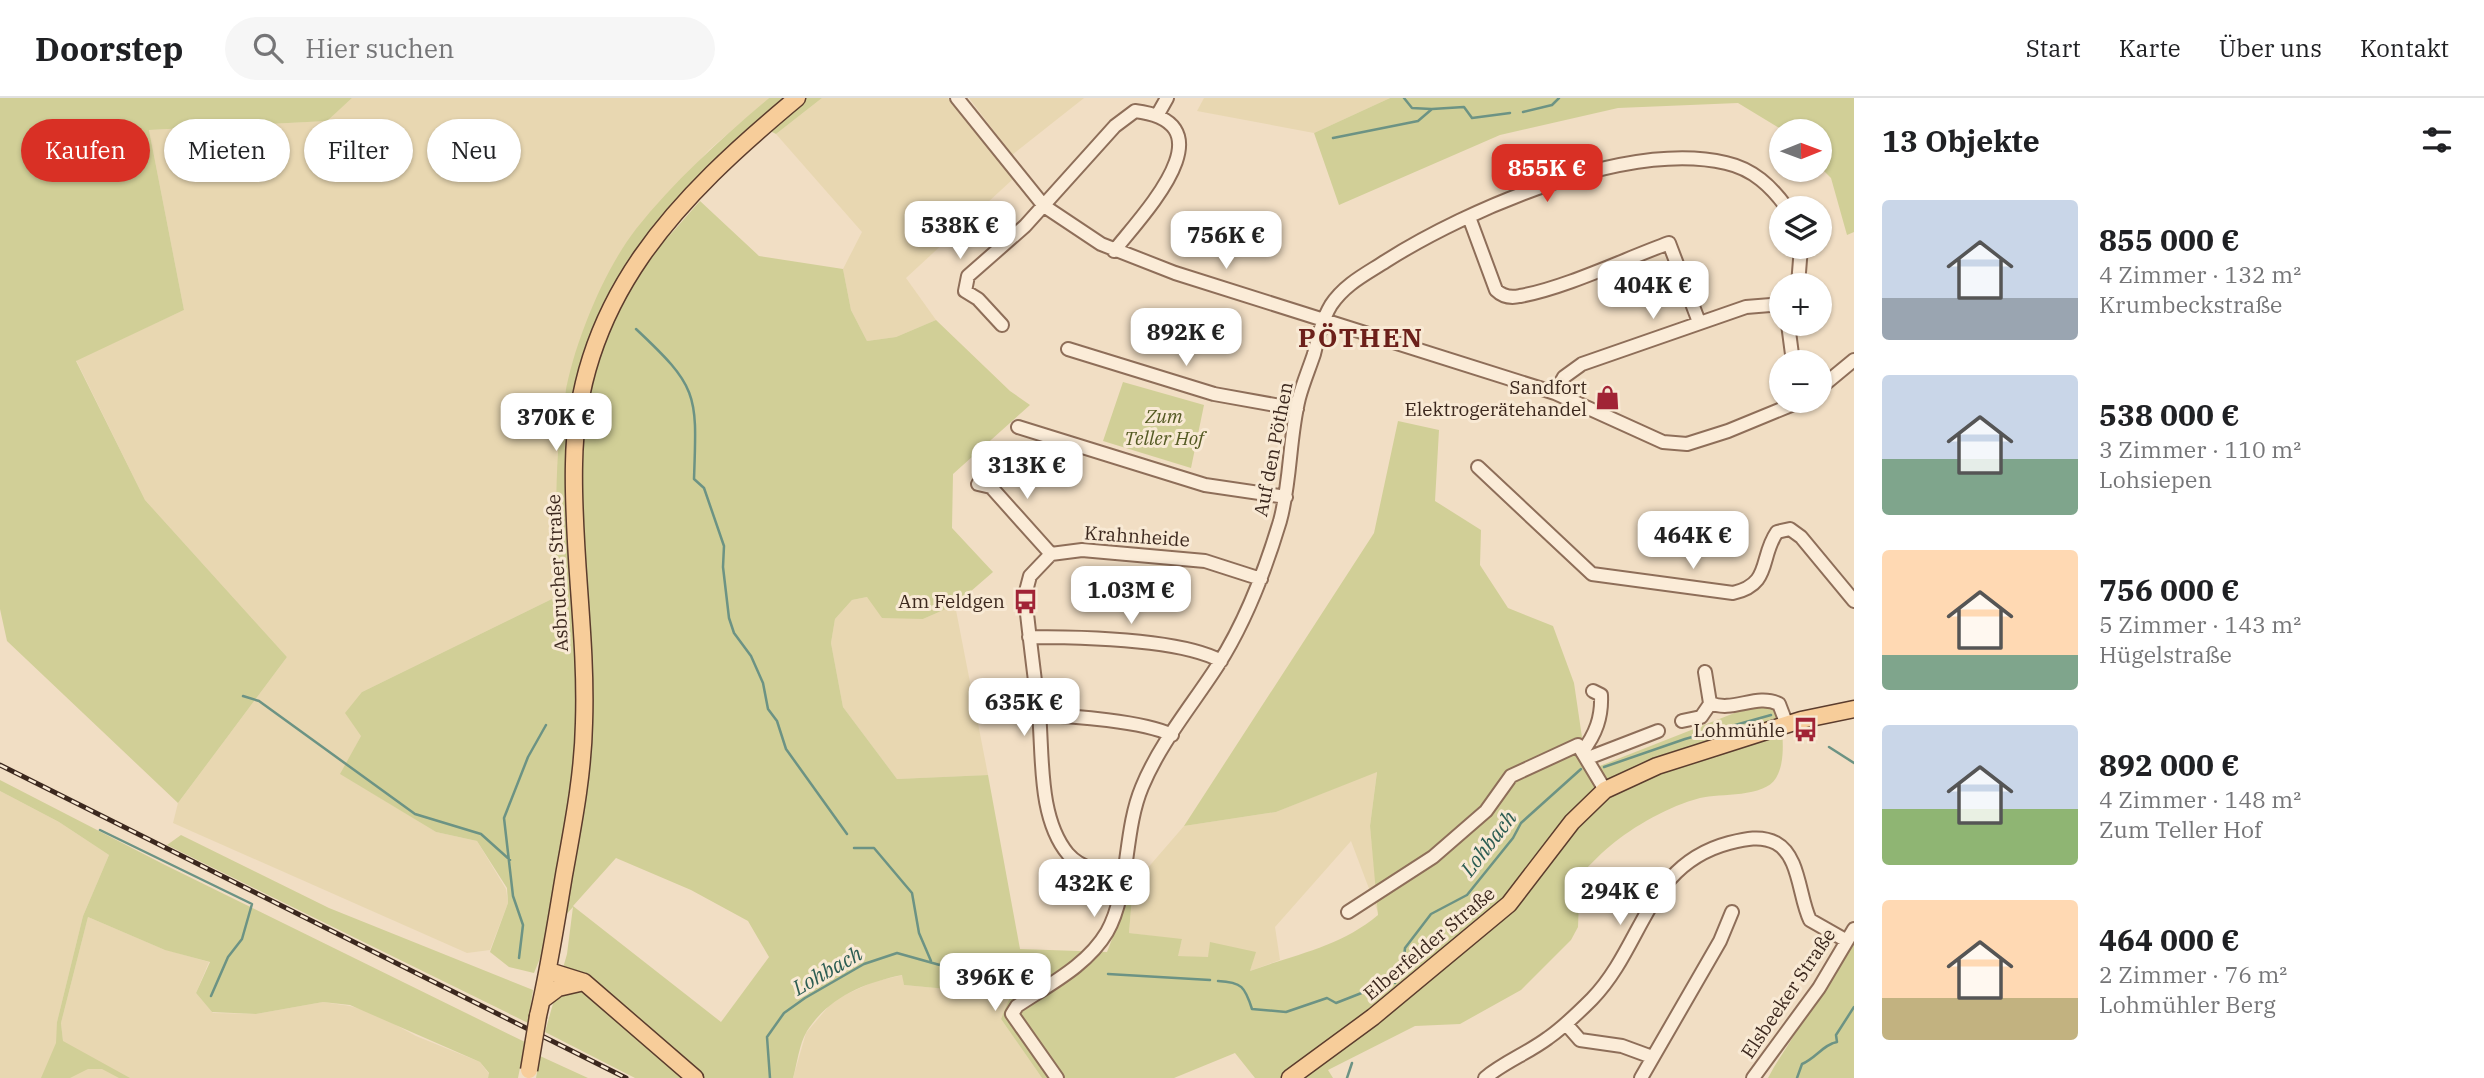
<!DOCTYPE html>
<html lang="de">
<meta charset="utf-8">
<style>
:root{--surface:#fff;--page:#f6f6f6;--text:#202124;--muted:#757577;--line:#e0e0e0;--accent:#d93025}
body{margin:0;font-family:"IBM Plex Serif",serif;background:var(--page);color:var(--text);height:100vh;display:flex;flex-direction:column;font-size:26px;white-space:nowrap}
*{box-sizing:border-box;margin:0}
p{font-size:23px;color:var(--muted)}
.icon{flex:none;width:38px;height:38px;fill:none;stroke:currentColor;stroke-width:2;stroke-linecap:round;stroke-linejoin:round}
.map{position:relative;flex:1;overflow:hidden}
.side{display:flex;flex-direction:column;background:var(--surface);width:630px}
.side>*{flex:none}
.banner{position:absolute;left:21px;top:21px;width:665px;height:63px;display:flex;gap:14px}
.needle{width:46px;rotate:89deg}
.tools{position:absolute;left:1769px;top:21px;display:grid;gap:14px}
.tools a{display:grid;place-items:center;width:63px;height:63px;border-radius:50%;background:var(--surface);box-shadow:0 2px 5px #0004;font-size:35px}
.price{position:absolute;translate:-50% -60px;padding:0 16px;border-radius:14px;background:#fff;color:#222;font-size:23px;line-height:46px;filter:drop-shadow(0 2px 4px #0008)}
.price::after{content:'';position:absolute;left:50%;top:42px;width:21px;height:16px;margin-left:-10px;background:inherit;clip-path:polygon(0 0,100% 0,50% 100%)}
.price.current{background:var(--accent);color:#fff}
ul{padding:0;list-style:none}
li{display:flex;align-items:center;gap:21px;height:175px;padding:0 28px}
li span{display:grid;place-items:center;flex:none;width:196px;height:140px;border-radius:7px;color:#555}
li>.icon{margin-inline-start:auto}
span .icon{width:84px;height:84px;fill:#fffc;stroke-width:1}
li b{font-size:30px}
h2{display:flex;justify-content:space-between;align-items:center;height:84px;padding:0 28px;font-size:30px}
.chip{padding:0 24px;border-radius:32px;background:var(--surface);box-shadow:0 2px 5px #0004;font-size:24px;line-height:63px}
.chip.current{background:var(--accent);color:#fff}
header{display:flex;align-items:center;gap:42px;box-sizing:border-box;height:98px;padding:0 35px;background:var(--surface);border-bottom:2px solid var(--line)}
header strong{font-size:33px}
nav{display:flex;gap:38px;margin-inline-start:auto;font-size:24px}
.search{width:490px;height:63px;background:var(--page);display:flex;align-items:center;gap:18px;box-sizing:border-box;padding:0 24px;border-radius:38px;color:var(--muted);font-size:26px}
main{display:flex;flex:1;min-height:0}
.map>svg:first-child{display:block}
</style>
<header>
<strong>Doorstep</strong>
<div class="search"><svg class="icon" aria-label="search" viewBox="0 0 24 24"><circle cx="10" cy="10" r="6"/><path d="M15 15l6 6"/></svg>Hier suchen</div>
<nav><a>Start</a><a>Karte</a><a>Über uns</a><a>Kontakt</a></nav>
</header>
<main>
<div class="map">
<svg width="1854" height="980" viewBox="0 0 1854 980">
<rect width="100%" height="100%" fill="#f1dec4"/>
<path fill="#e8d7b1" d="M352,0H769L709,52L636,132L609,176L583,236L565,295L559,357L556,499L362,594L361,638L341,676L436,734L477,743L506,791L508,805L490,852L467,855L173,725L178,705L287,559L145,402L76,262L184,212L149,32L326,23Z
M822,0H948L1013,81L906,180L936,222L896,239L867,243L851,212L843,171L862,134L776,36Z
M969,0H1084L1012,57Z
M1204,0H1390L1314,35L1197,13Z
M867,499L923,521L955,507L988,677L897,681L843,609L831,545L835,521L852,502Z
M1377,673L1370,728L1379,817L1351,743L1275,829L1280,862L1250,873L1255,855L1210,845L1209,860L1177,858L1182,842L1129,835L1133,787L1184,728L1276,714Z
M0,693L59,724L109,757L83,818L57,924L63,943L61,925L88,819L163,851L209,864L196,895L213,915L256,916L323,904L350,908L374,915L416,938L480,964L489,976L488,980H0Z
M903,877L904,887L1012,897L1001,921L1042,980H793L806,935L834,902L873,884Z"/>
<path fill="#d1cf97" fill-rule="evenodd" d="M0,0H352L327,23L149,32L184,212L76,263L145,402L287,559L178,705L7,543L0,511Z
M769,0H822L776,36L756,26L684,93L670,137L700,103L759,158L843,171L851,212L867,243L896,239L936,222L1010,293L1030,307L953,376L952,430L993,474L955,507L923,521L882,520L867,499L852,502L835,521L831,545L843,609L897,681L988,677L1020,851L1107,854L1133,787L1129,835L1182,841L1178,858L1208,859L1210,844L1256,854L1250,873C1296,856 1340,849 1378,817L1370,728L1377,674L1276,714L1184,728L1374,435L1398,323L1439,332L1435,403L1481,432L1480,467L1508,510L1553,528L1574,585L1587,673L1765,603L1782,622C1782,640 1786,663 1776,680C1764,700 1721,695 1700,700C1669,708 1634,728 1610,748C1597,758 1588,771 1574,781L1579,801L1578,829L1571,842L1521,892L1460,926L1415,928L1328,972L1333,980H1255L1235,955L1174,980H1042L1001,921L1011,897L904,887L902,877C864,885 829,899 807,933C799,946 797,966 793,980H635L545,934L567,856L573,809L551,833L534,875L509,869L490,854L508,805L507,790L477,743L436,734L340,676L361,638L345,615L362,594L556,499C557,432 553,362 565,297C574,245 604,172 636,131C675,82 722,40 769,0ZM616,760L691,792L748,823L769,859L721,924L573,808Z
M1390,0H1854V134L1847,137L1831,80L1820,69V33H1784L1738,5L1618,10L1500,37L1339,107L1314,35Z
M1123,284L1204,307L1191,370L1103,343Z
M0,682L165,767L525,944L518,980H488L489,975L480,964L350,907L323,904L256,916L212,914L196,895L210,864L165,852L88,819L61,925L63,943L130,980H119L102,971H88L70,980H41L56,945L57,924L83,818L109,757L59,724L0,693Z
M181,737L329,810L533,892L528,925L167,747Z
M1854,843V980H1768L1774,969Z
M540,958L588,980H536Z"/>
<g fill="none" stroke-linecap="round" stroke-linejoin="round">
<path stroke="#6c9384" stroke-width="2.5" d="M1404,0L1412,10L1431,11
M1523,14L1552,7L1559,0
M1333,40L1418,23L1432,11L1464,9L1472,20L1510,15
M636,231C699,290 697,296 694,381L704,390L724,448L723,469L729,520L734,535L751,558L763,585L768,611L777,623L786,651L847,736
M243,598L259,603L415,716L481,736L510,762
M1829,649L1854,665
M1604,669L1685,641L1771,617
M100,732L252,806L242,841L228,859L211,898
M854,750H874L912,795L919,835L931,863
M519,860L523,827L513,798L504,720L528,659L546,627
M1394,874L1395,885
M1108,876L1210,882
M1218,883C1242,884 1245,889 1252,911L1286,914L1327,900L1336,905L1382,887L1404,859L1405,850L1431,816L1467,797L1513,740L1521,725L1581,671
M770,980L767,939L784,915L805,900L864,866L897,855L947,869L977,866L1038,870
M1347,980L1352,965
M1797,980L1802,966C1815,961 1824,946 1837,944L1836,937L1854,909"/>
<defs>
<path id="minor" d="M957,0L1044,108L1101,146L1175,175L1555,295L1663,344L1687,346L1728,333L1801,303
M1158,16L1167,0
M1469,119L1496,192C1503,199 1511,200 1520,198C1565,190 1625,161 1669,145L1699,224
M1798,187L1801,149
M1788,226L1793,264
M1002,227L978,201L965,193L968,178L1025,128L1115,28L1135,13C1232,25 1143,116 1114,153
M1068,251L1214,296L1297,311
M1820,290L1854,262
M1555,295L1564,279L1582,266L1746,209L1782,206
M1018,329L1205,387L1286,399
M1478,369L1592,476L1733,495C1772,486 1759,460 1777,434L1790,431L1801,439L1854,503
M978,386L991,389L1051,456
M1029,539C1078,539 1181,541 1221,563
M1705,574L1710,605C1733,615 1756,595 1779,606L1787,627
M1039,617C1073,618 1143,623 1172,637
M1682,623L1701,619L1710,606
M1582,654C1596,636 1602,619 1601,597L1593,593
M1588,660L1658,633
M1122,775C1102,774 1082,772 1068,756C1038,720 1043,658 1039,615C1034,575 1029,536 1025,497L1030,478L1051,456L1082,452L1205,463L1261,481
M1348,814L1433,759L1486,713L1511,678L1578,647L1605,692
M1566,926L1580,942L1622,948L1652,959
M1057,980L1012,916L1017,908C1048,887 1087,868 1107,834C1130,793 1123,734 1142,689C1160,645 1193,606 1218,567C1246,523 1265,473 1280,423C1291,383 1289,340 1299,300C1303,285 1309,271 1314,256C1318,240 1322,222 1331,207C1345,186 1366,176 1386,163C1468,111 1628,42 1726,65C1753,71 1771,88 1787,110
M1485,980C1504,964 1528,955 1548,940C1564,929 1578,915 1592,901C1644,847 1646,767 1729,745C1745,741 1761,737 1776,745C1800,758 1799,800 1810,822L1847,843
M1641,980L1720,843L1732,814
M1753,980L1819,890L1854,831"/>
<path id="major" d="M549,873L584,884L695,980
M542,902L558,890L584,884
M538,918C549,871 556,825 564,777C573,727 583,677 584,625C587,539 572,452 574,366C576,201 678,99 797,0
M1290,980L1373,919L1509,806L1572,724L1605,692L1657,668L1801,622L1854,611"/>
</defs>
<use href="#minor" stroke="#8e6e59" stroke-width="16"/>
<use href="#major" stroke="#5b3c2d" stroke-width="19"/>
<use href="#minor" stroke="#fbecd8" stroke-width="12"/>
<use href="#major" stroke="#f7cd9a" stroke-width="16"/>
<defs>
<path id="rail" d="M0,667L626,980"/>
</defs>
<use href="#rail" stroke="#3c281e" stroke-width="5"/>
<use href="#rail" stroke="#f8e9d4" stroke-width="2.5" stroke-dasharray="8" stroke-linecap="butt"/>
<defs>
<path id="major-bridge" d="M529,972L538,918"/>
</defs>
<use href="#major-bridge" stroke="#5b3c2d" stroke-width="19" stroke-linecap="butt"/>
<use href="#major-bridge" stroke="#f7cd9a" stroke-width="16"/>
</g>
<defs>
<symbol id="shop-bare" viewBox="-9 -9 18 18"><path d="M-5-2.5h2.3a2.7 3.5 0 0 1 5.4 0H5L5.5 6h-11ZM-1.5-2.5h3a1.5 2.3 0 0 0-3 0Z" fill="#a12436" stroke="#f8e9d4" stroke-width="2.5" paint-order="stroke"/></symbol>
<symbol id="bus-bare" viewBox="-9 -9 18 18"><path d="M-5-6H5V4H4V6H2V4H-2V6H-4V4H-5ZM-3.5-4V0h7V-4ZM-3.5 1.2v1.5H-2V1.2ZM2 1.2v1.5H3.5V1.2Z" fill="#a12436" stroke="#f8e9d4" stroke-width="2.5" paint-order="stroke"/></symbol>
</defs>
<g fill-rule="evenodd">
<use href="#shop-bare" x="1590" y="282" width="35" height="35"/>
<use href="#bus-bare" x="1008" y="486" width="35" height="35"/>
<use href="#bus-bare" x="1788" y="614" width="35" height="35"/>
</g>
<g text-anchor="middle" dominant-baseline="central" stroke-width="6" stroke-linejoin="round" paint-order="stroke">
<g font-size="19" fill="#3c281e" stroke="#f8e9d4" text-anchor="end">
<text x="1587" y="289">Sandfort<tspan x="1587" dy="22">Elektrogerätehandel</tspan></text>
<text x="1005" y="503">Am Feldgen</text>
<text x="1785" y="632">Lohmühle</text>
</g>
<g font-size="19" font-style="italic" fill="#545a23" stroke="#f8e9d4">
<text x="1164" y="318">Zum<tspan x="1164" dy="22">Teller Hof</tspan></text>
</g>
<g font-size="19" fill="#3c281e" stroke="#f8e9d4">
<text transform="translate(1273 351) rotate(-79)">Auf den Pöthen</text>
<text transform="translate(1137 438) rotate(4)">Krahnheide</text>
<text transform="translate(557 475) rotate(-93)">Asbrucher Straße</text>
<text transform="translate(1429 845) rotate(-40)">Elberfelder Straße</text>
<text transform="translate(1788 895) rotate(-56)">Elsbeeker Straße</text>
</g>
<g font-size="21" font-style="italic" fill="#2c5d53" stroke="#f8e9d4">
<text transform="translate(1488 745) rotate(-52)">Lohbach</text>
<text transform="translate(827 872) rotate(-30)">Lohbach</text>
</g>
<g font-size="26" font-weight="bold" letter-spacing="2" fill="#6c201a" stroke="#f8e9d4">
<text x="1361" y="239">PÖTHEN</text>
</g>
</g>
</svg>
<div class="tools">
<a><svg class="needle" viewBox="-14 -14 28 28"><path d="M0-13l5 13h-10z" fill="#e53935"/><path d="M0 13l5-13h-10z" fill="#757577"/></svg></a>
<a><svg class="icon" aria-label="layers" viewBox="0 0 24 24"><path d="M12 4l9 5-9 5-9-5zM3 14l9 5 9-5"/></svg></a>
<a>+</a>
<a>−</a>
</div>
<b class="price current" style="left:1547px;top:106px">855K €</b>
<b class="price" style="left:960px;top:163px">538K €</b>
<b class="price" style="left:1226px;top:173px">756K €</b>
<b class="price" style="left:1653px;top:223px">404K €</b>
<b class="price" style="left:1186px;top:270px">892K €</b>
<b class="price" style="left:556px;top:355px">370K €</b>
<b class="price" style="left:1027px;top:403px">313K €</b>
<b class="price" style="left:1693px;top:473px">464K €</b>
<b class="price" style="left:1131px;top:528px">1.03M €</b>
<b class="price" style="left:1024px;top:640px">635K €</b>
<b class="price" style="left:1094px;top:821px">432K €</b>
<b class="price" style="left:1620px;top:829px">294K €</b>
<b class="price" style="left:995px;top:915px">396K €</b>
<div class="banner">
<a class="chip current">Kaufen</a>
<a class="chip">Mieten</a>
<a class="chip">Filter</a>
<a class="chip">Neu</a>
</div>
</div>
<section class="side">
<h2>13 Objekte<svg class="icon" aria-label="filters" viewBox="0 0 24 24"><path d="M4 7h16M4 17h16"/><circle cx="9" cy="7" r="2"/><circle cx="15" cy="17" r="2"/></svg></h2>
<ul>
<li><span style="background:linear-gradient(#c9d6e8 70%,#9aa5b1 0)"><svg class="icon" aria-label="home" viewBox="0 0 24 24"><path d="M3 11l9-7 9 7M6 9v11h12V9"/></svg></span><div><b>855 000 €</b><p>4 Zimmer · 132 m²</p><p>Krumbeckstraße</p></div></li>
<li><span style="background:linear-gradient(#c9d6e8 60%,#7fa58c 0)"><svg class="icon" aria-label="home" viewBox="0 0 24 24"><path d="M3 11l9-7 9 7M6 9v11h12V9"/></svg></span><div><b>538 000 €</b><p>3 Zimmer · 110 m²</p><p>Lohsiepen</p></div></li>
<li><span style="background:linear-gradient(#ffd9b3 75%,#7fa58c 0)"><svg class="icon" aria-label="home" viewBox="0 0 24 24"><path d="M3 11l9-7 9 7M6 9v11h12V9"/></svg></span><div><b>756 000 €</b><p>5 Zimmer · 143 m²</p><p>Hügelstraße</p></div></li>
<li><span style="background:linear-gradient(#c9d6e8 60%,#8fb573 0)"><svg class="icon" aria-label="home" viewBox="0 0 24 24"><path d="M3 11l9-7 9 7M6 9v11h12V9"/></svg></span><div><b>892 000 €</b><p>4 Zimmer · 148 m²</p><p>Zum Teller Hof</p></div></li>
<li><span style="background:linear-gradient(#ffd9b3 70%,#c2b280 0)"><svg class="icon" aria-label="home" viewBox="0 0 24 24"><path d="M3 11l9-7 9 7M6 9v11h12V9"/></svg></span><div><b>464 000 €</b><p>2 Zimmer · 76 m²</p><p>Lohmühler Berg</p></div></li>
</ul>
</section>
</main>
